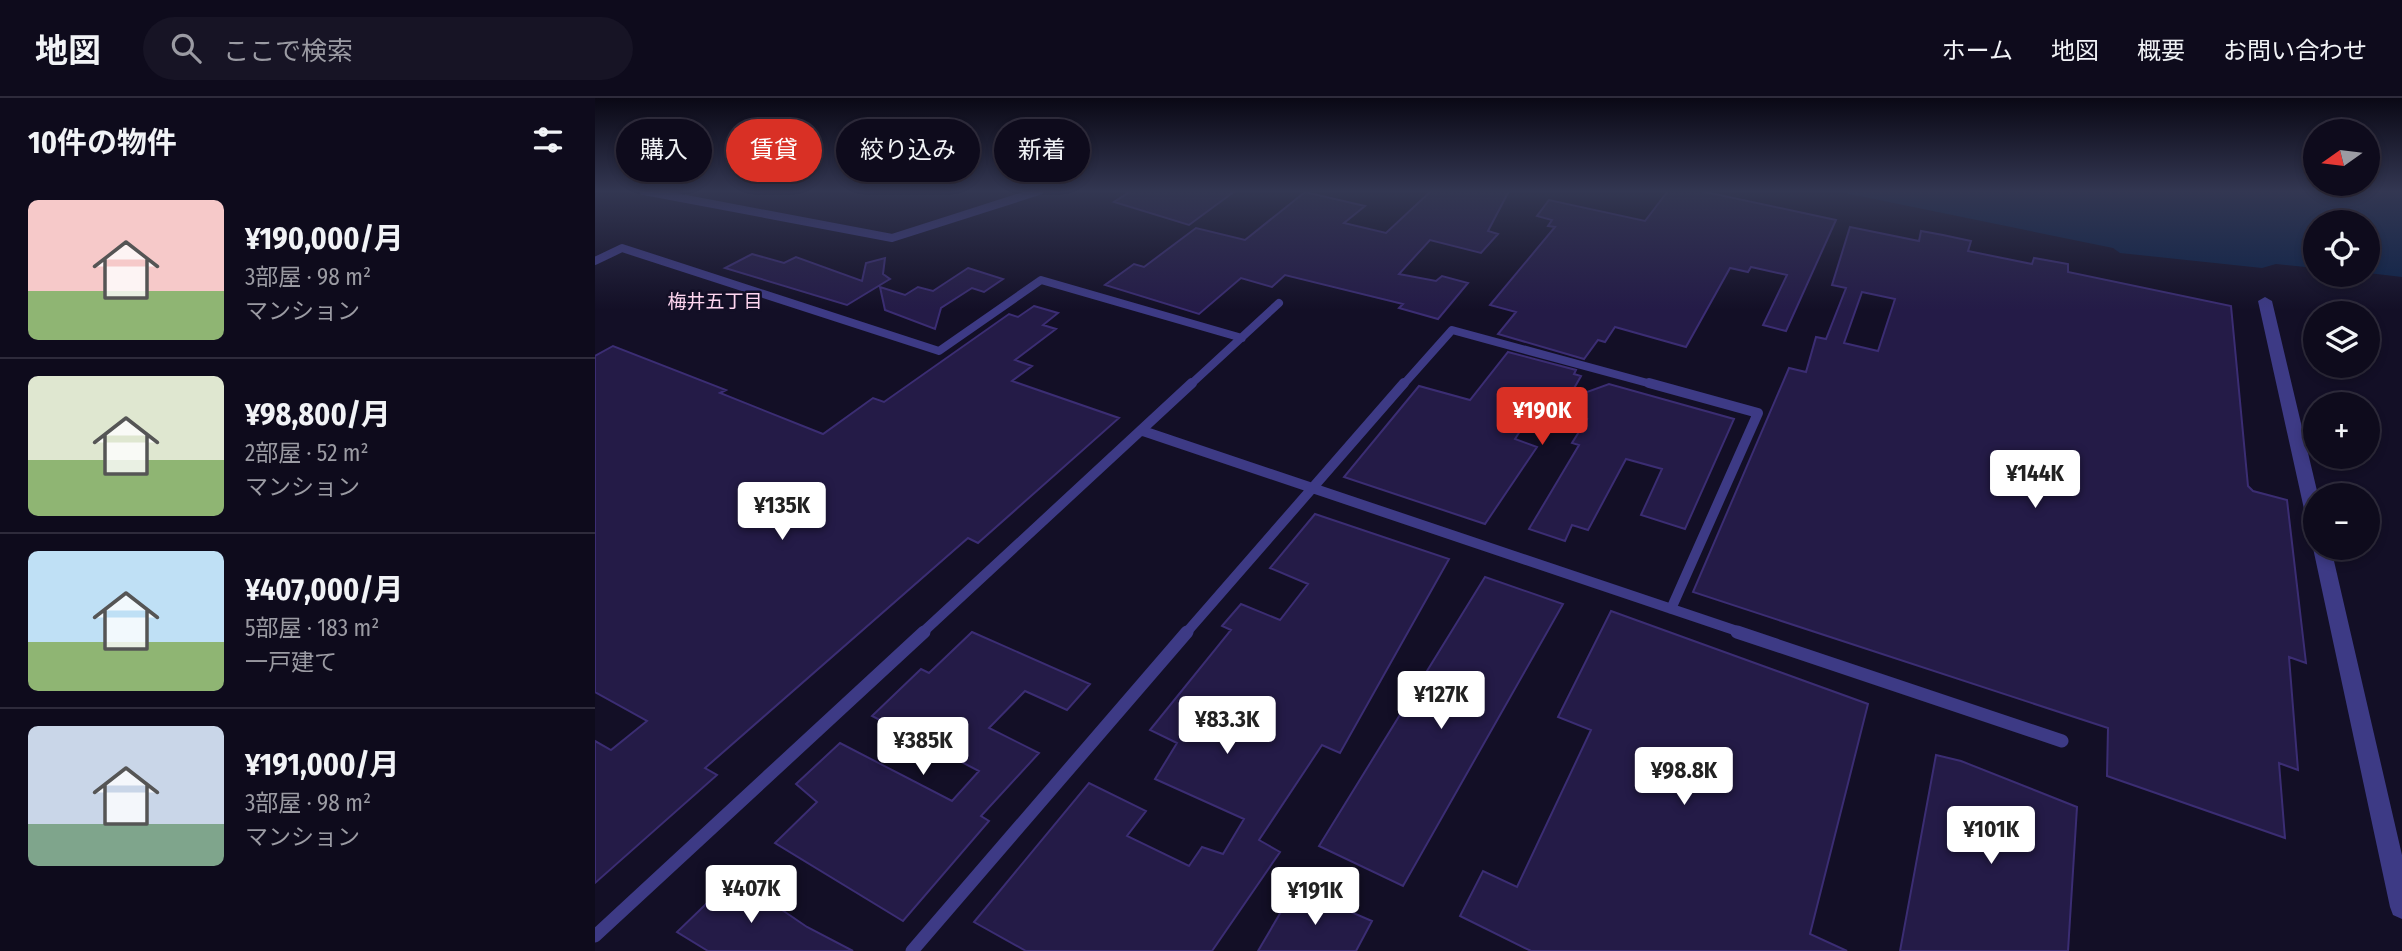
<!DOCTYPE html>
<html lang="ja">
<meta charset="utf-8">
<style>
:root{--surface:#0e0b1c;--page:#171425;--text:#f1f3f6;--muted:#9b9ba3;--line:#2e2b3b;--accent:#d93025}
body{margin:0;font-family:"Fira Sans Condensed","Noto Sans JP",sans-serif;background:var(--page);color:var(--text);height:100vh;display:flex;flex-direction:column;font-size:26px;white-space:nowrap}
*{box-sizing:border-box;margin:0}
p{font-size:23px;color:var(--muted)}
.icon{flex:none;width:38px;height:38px;fill:none;stroke:currentColor;stroke-width:2;stroke-linecap:round;stroke-linejoin:round}
.map{position:relative;flex:1;overflow:hidden}
.sheet{display:flex;flex-direction:column;background:var(--surface);width:595px}
.sheet>*{flex:none}
.banner{position:absolute;left:21px;top:21px;width:665px;height:63px;display:flex;gap:14px}
.needle{width:46px;rotate:256deg}
.tools{position:absolute;left:1708px;top:21px;display:grid;gap:14px}
.tools a{display:grid;place-items:center;width:77px;height:77px;border-radius:50%;background:var(--surface);box-shadow:0 4px 10px #0003,0 0 0 2px var(--line);font-size:35px}
.price{position:absolute;translate:-50% -60px;padding:0 16px;border-radius:7px;background:#fff;color:#222;font-size:23px;line-height:46px;filter:drop-shadow(0 2px 4px #0008)}
.price::after{content:'';position:absolute;left:50%;top:42px;width:21px;height:16px;margin-left:-10px;background:inherit;clip-path:polygon(0 0,100% 0,50% 100%)}
.price.current{background:var(--accent);color:#fff}
ul{padding:0;list-style:none}
li{display:flex;align-items:center;gap:21px;height:175px;padding:0 28px}
li+li{border-top:2px solid var(--line)}
li span{display:grid;place-items:center;flex:none;width:196px;height:140px;border-radius:10px;color:#555}
li>.icon{margin-inline-start:auto}
span .icon{width:84px;height:84px;fill:#fffc;stroke-width:1}
li b{font-size:30px}
h2{display:flex;justify-content:space-between;align-items:center;height:84px;padding:0 28px;font-size:30px}
.pill{padding:0 24px;border-radius:32px;background:var(--surface);box-shadow:0 4px 10px #0003,0 0 0 2px var(--line);font-size:24px;line-height:63px}
.pill.current{background:var(--accent);color:#fff}
header{display:flex;align-items:center;gap:42px;box-sizing:border-box;height:98px;padding:0 35px;background:var(--surface);border-bottom:2px solid var(--line)}
header strong{font-size:33px}
nav{display:flex;gap:38px;margin-inline-start:auto;font-size:24px}
.search{width:490px;height:63px;background:var(--page);display:flex;align-items:center;gap:18px;box-sizing:border-box;padding:0 24px;border-radius:38px;color:var(--muted);font-size:26px}
main{display:flex;flex:1;min-height:0}
.map>svg:first-child{display:block}
</style>
<header>
<strong>地図</strong>
<div class="search"><svg class="icon" aria-label="search" viewBox="0 0 24 24"><circle cx="10" cy="10" r="6"/><path d="M15 15l6 6"/></svg>ここで検索</div>
<nav><a>ホーム</a><a>地図</a><a>概要</a><a>お問い合わせ</a></nav>
</header>
<main>
<section class="sheet">
<h2>10件の物件<svg class="icon" aria-label="filters" viewBox="0 0 24 24"><path d="M4 7h16M4 17h16"/><circle cx="9" cy="7" r="2"/><circle cx="15" cy="17" r="2"/></svg></h2>
<ul>
<li><span style="background:linear-gradient(#f6c9c9 65%,#8fb573 0)"><svg class="icon" aria-label="home" viewBox="0 0 24 24"><path d="M3 11l9-7 9 7M6 9v11h12V9"/></svg></span><div><b>¥190,000/月</b><p>3部屋 · 98 m²</p><p>マンション</p></div></li>
<li><span style="background:linear-gradient(#dfe7d0 60%,#8fb573 0)"><svg class="icon" aria-label="home" viewBox="0 0 24 24"><path d="M3 11l9-7 9 7M6 9v11h12V9"/></svg></span><div><b>¥98,800/月</b><p>2部屋 · 52 m²</p><p>マンション</p></div></li>
<li><span style="background:linear-gradient(#bfe0f5 65%,#8fb573 0)"><svg class="icon" aria-label="home" viewBox="0 0 24 24"><path d="M3 11l9-7 9 7M6 9v11h12V9"/></svg></span><div><b>¥407,000/月</b><p>5部屋 · 183 m²</p><p>一戸建て</p></div></li>
<li><span style="background:linear-gradient(#c9d6e8 70%,#7fa58c 0)"><svg class="icon" aria-label="home" viewBox="0 0 24 24"><path d="M3 11l9-7 9 7M6 9v11h12V9"/></svg></span><div><b>¥191,000/月</b><p>3部屋 · 98 m²</p><p>マンション</p></div></li>
</ul>
</section>
<div class="map">
<svg width="1807" height="853" viewBox="0 0 1807 853">
<rect width="100%" height="100%" fill="#130f26"/>
<path fill="#0c2248" d="M1240,93H1807V179L1773,175V124H1720V170L1681,166L1667,170L1525,155L1518,150Z"/>
<path fill="#241b47" stroke="#3b2d73" stroke-width="2" fill-rule="evenodd" d="M536,93H640L594,127L519,104Z
M836,93H914L893,133L903,136L886,155L835,142L804,176L841,183L847,178L873,185L843,221L804,210L808,206L690,177L677,189L646,180L604,216L510,187L539,166L549,169L601,130L650,142L710,94L770,108L749,125L791,135Z
M1073,93H1106L1241,122L1191,233L1168,227L1192,177L1156,169L1153,174L1135,170L1091,249L1020,229L1010,244L1003,242L989,261L903,236L921,214L895,207L960,129L953,128L957,122L942,118L954,102L1050,123Z
M1255,129L1324,143L1326,133L1348,137L1376,143L1373,153L1437,166L1439,160L1473,166V174L1636,208L1653,388L1658,393L1692,402L1711,565L1694,559L1703,672L1684,665L1690,740L1512,678L1513,630L1098,494L1194,270L1211,274L1221,239L1231,241L1251,190L1237,187ZM1267,194L1300,201L1283,253L1249,245Z
M157,156L189,165L201,159L267,183L271,165L290,160L288,176L295,181L252,207L130,170Z
M373,170L408,181L389,194L377,190L346,210L340,231L290,212L285,189L310,197L323,189L338,193Z
M439,208L463,215L448,227L461,231L420,262L437,268L417,283L524,320L383,445L373,440L110,670L122,677L0,785V643L16,652L52,623L0,594V258L18,248L131,292L125,295L228,336L278,300L289,304L414,216L423,219Z
M913,254L981,272L979,276L986,278L973,301L1014,286L1139,321L1090,431L1046,417L1067,371L1031,361L993,432L977,427L970,443L934,431L984,347L977,345L992,321L942,307L920,341L942,349L890,426L749,379L824,288L875,302Z
M720,416L854,461L745,655L727,647L664,742L685,754L617,853H431L379,824L494,685L551,713L532,738L594,768L607,749L628,756L649,721L560,681L582,645L555,632L636,532L627,528L646,506L685,522L713,486L675,470Z
M890,479L968,506L808,788L724,748Z
M1016,513L1273,606L1215,836L1252,853H936L865,818L888,773L922,789L996,632L963,619Z
M377,534L495,586L472,612L430,593L394,630L444,655L386,718L394,723L308,823L180,745L222,704L201,686L245,645L357,703L384,673L277,618L326,571L334,575Z
M1341,657L1366,663L1482,709L1473,853H1305Z
M139,779L212,829L258,853H113L82,834Z
M700,790L777,823L761,853H663Z"/>
<g fill="none" stroke-linecap="round" stroke-linejoin="round">
<path stroke="#3d3a85" stroke-width="8" d="M49,93L297,140L444,93
M0,163L27,150L344,253L446,182L647,240
M595,287L684,205
M808,287L857,232L1060,287"/>
<path stroke="#3d3a85" stroke-width="10" d="M1054,285L1163,315L1076,511
M548,333L1148,535
M327,535L597,285
M591,535L809,285"/>
<path stroke="#3d3a85" stroke-width="13" d="M1142,534L1467,643
M0,838L329,534
M317,853L592,534"/>
<path fill="#3d3a85" fill-rule="evenodd" d="M1670,199L1677,203L1723,397H1720V426L1711,420L1663,203Z
M1720,446V450H1736L1807,757V821L1798,817L1795,809L1718,450Z"/>
</g>
<linearGradient id="sky" x2="0" y2="1"><stop stop-color="#0a0815"/><stop offset="0.44" stop-color="#333752"/><stop offset="1" stop-color="#333752" stop-opacity="0"/></linearGradient>
<rect width="1807" height="212" fill="url(#sky)"/>
<g text-anchor="middle" dominant-baseline="central" stroke-width="5" stroke-linejoin="round" paint-order="stroke">
<g font-size="19" fill="#ffd6f0" stroke="#130f26">
<text x="120" y="203">梅井五丁目</text>
</g>
</g>
</svg>
<div class="tools">
<a><svg class="needle" viewBox="-14 -14 28 28"><path d="M0-13l5 13h-10z" fill="#e53935"/><path d="M0 13l5-13h-10z" fill="#9b9ba3"/></svg></a>
<a><svg class="icon" aria-label="locate" viewBox="0 0 24 24"><circle cx="12" cy="12" r="6"/><path d="M12 2v4M12 18v4M2 12h4M18 12h4"/></svg></a>
<a><svg class="icon" aria-label="layers" viewBox="0 0 24 24"><path d="M12 4l9 5-9 5-9-5zM3 14l9 5 9-5"/></svg></a>
<a>+</a>
<a>−</a>
</div>
<b class="price current" style="left:947px;top:349px">¥190K</b>
<b class="price" style="left:1440px;top:412px">¥144K</b>
<b class="price" style="left:187px;top:444px">¥135K</b>
<b class="price" style="left:846px;top:633px">¥127K</b>
<b class="price" style="left:632px;top:658px">¥83.3K</b>
<b class="price" style="left:328px;top:679px">¥385K</b>
<b class="price" style="left:1089px;top:709px">¥98.8K</b>
<b class="price" style="left:1396px;top:768px">¥101K</b>
<b class="price" style="left:156px;top:827px">¥407K</b>
<b class="price" style="left:720px;top:829px">¥191K</b>
<div class="banner">
<a class="pill">購入</a>
<a class="pill current">賃貸</a>
<a class="pill">絞り込み</a>
<a class="pill">新着</a>
</div>
</div>
</main>
